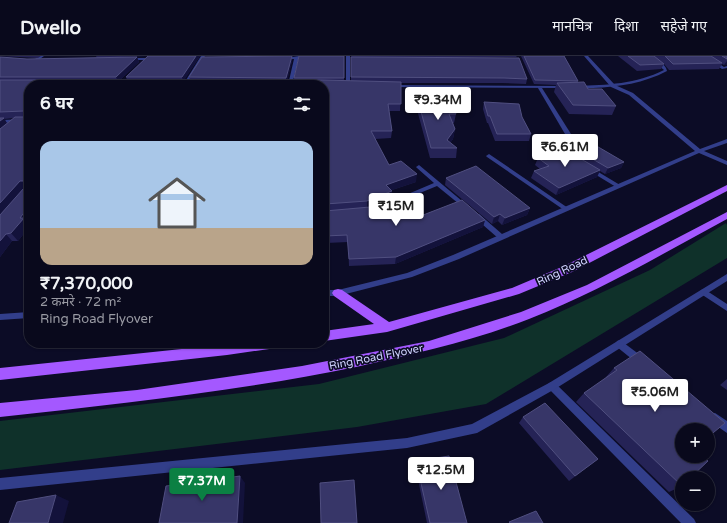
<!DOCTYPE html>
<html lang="hi">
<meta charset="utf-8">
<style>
:root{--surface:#09091c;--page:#171729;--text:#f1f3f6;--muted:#999aa3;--line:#292a3b;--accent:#0b8043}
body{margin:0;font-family:"Varela Round","Noto Sans Devanagari",sans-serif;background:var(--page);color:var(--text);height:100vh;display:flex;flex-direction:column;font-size:15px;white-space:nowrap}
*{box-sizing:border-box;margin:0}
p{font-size:13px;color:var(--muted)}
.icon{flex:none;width:22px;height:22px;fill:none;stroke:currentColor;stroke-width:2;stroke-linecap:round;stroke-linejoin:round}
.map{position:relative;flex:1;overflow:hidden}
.drawer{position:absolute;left:24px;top:24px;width:305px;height:268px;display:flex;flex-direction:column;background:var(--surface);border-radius:16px;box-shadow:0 1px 3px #0004,0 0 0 1px var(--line)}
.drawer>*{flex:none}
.tools{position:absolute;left:675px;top:367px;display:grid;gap:8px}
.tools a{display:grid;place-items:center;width:40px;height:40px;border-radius:50%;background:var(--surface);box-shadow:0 1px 3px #0004,0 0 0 1px var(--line);font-size:20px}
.price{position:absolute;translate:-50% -34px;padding:0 9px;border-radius:4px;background:#fff;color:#222;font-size:13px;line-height:26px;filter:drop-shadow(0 1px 2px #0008)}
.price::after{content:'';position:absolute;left:50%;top:24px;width:12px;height:9px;margin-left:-6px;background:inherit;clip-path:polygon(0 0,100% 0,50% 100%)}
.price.selected{background:var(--accent);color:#fff}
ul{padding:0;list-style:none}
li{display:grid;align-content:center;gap:8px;height:212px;padding:0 16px}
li+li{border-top:1px solid var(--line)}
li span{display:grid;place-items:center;height:124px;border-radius:12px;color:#555}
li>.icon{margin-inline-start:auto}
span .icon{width:72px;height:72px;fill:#fffc;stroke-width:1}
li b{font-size:17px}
h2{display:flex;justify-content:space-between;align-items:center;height:48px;padding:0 16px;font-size:17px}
header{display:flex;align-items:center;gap:24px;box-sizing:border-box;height:56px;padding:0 20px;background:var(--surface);border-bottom:1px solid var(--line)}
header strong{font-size:19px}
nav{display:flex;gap:22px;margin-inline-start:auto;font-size:14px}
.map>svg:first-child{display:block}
</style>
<header>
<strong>Dwello</strong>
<nav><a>मानचित्र</a><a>दिशा</a><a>सहेजे गए</a></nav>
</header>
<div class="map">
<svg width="727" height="467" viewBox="0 0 727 467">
<rect width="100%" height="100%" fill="#0c0c26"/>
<path fill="#0f312a" d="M726,167L727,169V202L486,348L357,371L0,414V365L319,328L504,282L650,214Z"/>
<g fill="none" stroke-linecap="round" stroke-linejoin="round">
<path fill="#323e8a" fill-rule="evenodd" d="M538,31L542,32L571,78L570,79L565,78L538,32Z"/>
<path fill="#323e8a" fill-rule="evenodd" d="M39,0H44L37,5H35V3Z
M201,0H205L187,29H183Z
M299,0L292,29H288L294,3L282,4L280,3Z
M346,0H350V29L348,30L346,29Z
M647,0C654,0 666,8 667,15C644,27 619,31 593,32C587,32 580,34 575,31L577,30C607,29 636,28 664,14Z
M702,0H707L724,11L727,10V12L722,13Z
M128,2H145L147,3L145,4H127Z
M391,29L565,30L567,31L565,32L389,31V30Z
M29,63V67L0,68V64Z
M489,98L568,152V154H564L487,101L486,100Z
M419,109L468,150V152H464L437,130L393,148H389V146L434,127L417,112L416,111Z
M590,111L620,129L621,130L620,131H616L588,114L587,113Z
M475,158H479L502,178L504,180L502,182H498L475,162Z
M704,233L727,248V255L701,238L700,236L701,234Z
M620,284L644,302L646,305L644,308L641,309L638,308L617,291L616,288L617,285Z
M552,326L555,327L694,463L696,467H681L549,333L547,330L549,327Z
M715,357L727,365V377L711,366L710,362L711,358Z"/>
<path fill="#323e8a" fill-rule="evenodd" d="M584,0H588L615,29L633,37L700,93L727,83V87L704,95L727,105V109L699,97L459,203L412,221L338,240H324V234H338L407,217L453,199L695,95L629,39L611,31Z
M727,218V225L555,333L477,377L407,392L0,434V422L407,382L472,368L549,327Z
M29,256V262L0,264V258Z"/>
<path fill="#a458ff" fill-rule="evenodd" d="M727,129V135L572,216L519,238L387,276L324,285V275L374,268L334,240L332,237L334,234L338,233L342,234L389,266L512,232L564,210Z
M727,156V163C662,198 598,236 529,263C473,285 415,298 356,311C239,335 119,348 0,361V347L137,334L302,310L429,285L521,256L587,229Z
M239,287H282L280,291L276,292L227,299L0,324V312Z"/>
</g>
<path fill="#252356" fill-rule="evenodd" d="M0,0H41L38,2Z
M96,0H145L97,2Z
M148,0H200L184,24H190L189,21L292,0V5L287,24H295L294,22L344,0V24L351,25V1L527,23L526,28L502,27H401L400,55H389L392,75L391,82L375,83L389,109L416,126L392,134V142L369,151L418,161L485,164L483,171L395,208L349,210L348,186L326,187L325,180L326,155L325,149H324V29H29L28,167L29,168V171L18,185H12L0,201V1L27,3L137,1L139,6L120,24H127L126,21ZM14,62L7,67L4,63Z
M351,0H517L516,1H352Z
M521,0H564L578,25V26L616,50L612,59L569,58L554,36L556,29L534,28Z
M618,0H727V9H724L722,8L719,13L669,14L664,8L661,13L637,15Z
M417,41L456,58L454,67H453L455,73L453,83L450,87L457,92L456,102H430L416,50Z
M484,46L522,61L531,78L529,85H495L488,67H487L483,53Z
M572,91L624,106L621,112L605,118L600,115L597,121L556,139L531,122L534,115L540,113L535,109L538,102L570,96Z
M446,122L530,152L527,159L502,169L498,165L492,168L445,129Z
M614,312L682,374V430L669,436L576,346L584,337L606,322V321Z
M727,323V334L720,329Z
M523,361L598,403L569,425L519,367Z
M416,405L467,467H427L415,409Z"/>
<path fill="#13123b" d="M196,0H200L183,26L182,21Z
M292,0V5L287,26L286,22Z
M137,1L139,6L118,26L116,21Z
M727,5V9H724Z
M4,62L8,69L0,76V65Z
M455,73L453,83L446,92L447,84Z
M624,106L621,112L605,118L608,112Z
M600,114L597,121L556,139L559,132Z
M417,118L416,126L386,136V129Z
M20,125H25L29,130L0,162V147Z
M392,135V142L367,153V145Z
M29,150V166L28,167L29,168V171L18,185L11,177L20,162Z
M530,152L527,159L502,169L505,162Z
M500,158L498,165L492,168L494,161Z
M485,164L483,171L395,208L396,201Z
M6,178L12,185L0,201V185Z
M240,420L245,427L243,467H237Z
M56,439L69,445L63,467H48Z"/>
<path fill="#373668" stroke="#504f80" d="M148,0H196L182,21H126Z
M292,0L286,22L189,21L202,1Z
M299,0H344V22H294Z
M524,0H564L578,25L535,24Z
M628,0H654L664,8L640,9Z
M665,0H711L722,7L673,8Z
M722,0H727V3Z
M0,1L27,3L137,1L116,21H0Z
M351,1L519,2L527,23L504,22L351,21Z
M0,24H322L401,26V48H388L392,75H371L389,109L401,105L417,118L386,129L392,135L367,145L325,148V142H324V29H29V101L26,104H29V150L20,162H24L11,177L6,178L0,185V159L24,132L25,125H20L0,147V73L15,61H24L26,60L24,55L0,56Z
M584,26L588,33H602L616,50L573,49L557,27Z
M417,41L450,42L456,58H449L455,73L447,84L457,92H431Z
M484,46L519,48L522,61L531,78H497L490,60H488Z
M0,62H4L0,65Z
M588,85L624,106L608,112L572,91Z
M564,93L600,114L559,132L534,115L549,110L538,102Z
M476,110L530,152L505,162L500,158L494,161L446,122Z
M398,141L418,161L462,144L485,164L396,201L349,203L347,179L325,180V155L370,151Z
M640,295L725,367L708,381V374H682V400H702L708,405L690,422H682V430L584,337L617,314L614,312Z
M545,347L598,403L575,420L523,361Z
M449,400L467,467H430L416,405Z
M240,420L237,467H159L166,430Z
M354,424L357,467H321L320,427Z
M56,439L48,467H9L17,446Z
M536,455L543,467H510L509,466Z"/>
<g text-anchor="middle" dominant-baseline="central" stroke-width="3.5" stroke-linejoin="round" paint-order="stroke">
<g font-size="11" fill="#d1d4ff" stroke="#0c0c26">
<text transform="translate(562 215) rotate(-25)">Ring Road</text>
<text transform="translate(376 301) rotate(-11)">Ring Road Flyover</text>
</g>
</g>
</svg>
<div class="tools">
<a>+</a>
<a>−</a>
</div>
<b class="price" style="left:438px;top:65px">₹9.34M</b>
<b class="price" style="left:565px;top:112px">₹6.61M</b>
<b class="price" style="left:396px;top:171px">₹15M</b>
<b class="price" style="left:655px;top:357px">₹5.06M</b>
<b class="price" style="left:441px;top:435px">₹12.5M</b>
<b class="price selected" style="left:202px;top:446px">₹7.37M</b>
<section class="drawer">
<h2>6 घर<svg class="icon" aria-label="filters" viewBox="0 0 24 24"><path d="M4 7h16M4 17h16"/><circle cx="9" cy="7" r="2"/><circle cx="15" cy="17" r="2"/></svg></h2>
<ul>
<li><span style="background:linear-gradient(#a9c7e8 70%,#b9a48a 0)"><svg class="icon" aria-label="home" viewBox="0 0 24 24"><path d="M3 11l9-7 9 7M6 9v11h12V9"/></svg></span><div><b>₹7,370,000</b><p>2 कमरे · 72 m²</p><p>Ring Road Flyover</p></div></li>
</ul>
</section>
</div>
